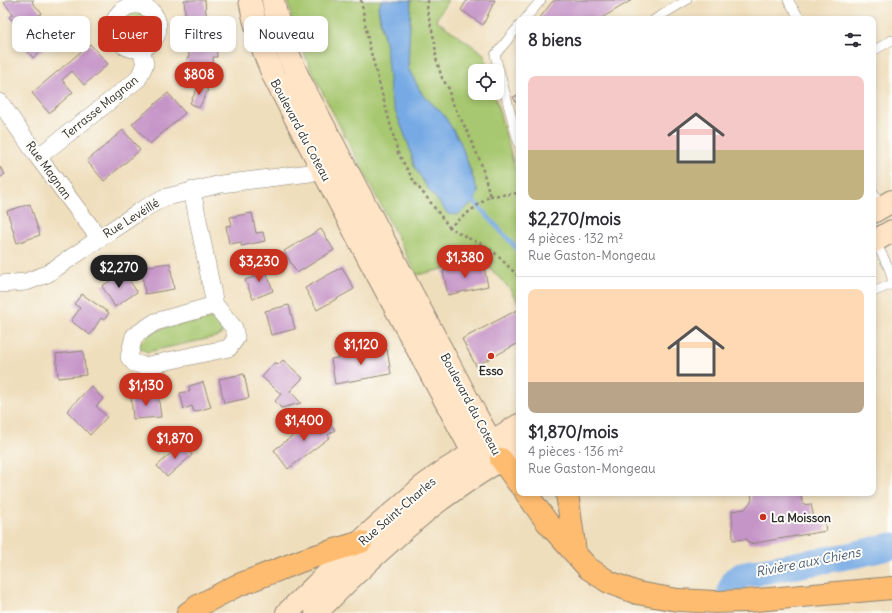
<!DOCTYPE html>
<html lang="fr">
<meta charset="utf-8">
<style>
:root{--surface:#fff;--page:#f7f7f7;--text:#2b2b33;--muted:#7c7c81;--line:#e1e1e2;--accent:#c8321e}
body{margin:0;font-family:Delius,sans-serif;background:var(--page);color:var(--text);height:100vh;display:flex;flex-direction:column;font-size:15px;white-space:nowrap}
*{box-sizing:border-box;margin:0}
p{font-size:13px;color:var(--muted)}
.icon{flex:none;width:22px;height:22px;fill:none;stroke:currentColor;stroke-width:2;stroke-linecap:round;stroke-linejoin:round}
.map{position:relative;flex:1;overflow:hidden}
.side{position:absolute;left:516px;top:16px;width:360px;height:480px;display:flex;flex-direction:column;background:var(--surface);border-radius:8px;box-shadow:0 2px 6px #0003}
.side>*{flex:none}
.guide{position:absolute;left:12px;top:16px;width:380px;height:36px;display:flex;gap:8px}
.buttons{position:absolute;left:468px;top:64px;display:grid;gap:8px}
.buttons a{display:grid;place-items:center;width:36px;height:36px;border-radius:8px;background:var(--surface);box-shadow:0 2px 6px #0003;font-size:20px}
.price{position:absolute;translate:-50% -34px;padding:0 9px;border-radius:14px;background:var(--accent);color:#fff;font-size:13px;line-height:26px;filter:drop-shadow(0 1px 2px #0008)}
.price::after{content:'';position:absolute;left:50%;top:24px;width:12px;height:9px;margin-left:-6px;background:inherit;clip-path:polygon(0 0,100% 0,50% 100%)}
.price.active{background:#222;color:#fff}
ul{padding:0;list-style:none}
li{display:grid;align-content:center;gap:8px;height:212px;padding:0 12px}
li+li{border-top:1px solid var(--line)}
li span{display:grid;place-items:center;height:124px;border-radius:8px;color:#555}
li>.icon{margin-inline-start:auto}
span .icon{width:72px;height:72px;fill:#fffc;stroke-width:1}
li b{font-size:17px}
h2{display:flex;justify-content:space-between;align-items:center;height:48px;padding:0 12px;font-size:17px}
.pill{padding:0 14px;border-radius:8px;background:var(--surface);box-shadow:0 2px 6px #0003;font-size:14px;line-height:36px}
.pill.active{background:var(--accent);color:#fff}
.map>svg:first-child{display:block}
</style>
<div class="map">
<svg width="892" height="613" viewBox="0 0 892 613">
<rect width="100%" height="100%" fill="#fdfcf7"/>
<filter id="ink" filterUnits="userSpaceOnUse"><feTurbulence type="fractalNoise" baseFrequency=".025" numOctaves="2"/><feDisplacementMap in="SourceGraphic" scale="8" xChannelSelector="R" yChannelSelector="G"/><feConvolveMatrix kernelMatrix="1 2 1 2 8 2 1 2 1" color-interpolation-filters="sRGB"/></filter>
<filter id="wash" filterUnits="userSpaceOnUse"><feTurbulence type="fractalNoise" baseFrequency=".012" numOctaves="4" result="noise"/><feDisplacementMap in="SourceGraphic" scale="16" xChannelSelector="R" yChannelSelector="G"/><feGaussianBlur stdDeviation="0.9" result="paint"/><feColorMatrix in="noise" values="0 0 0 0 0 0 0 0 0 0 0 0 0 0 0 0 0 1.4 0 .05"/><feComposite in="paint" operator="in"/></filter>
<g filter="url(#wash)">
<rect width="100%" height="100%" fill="#efdebc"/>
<path fill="#a7c76f" stroke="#69794d" d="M288,0H382L378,7L380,21L414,166L474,202L478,192L460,141L443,114L422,94L408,68L411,0H448L436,20L484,54L488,71H475V93H494L519,183V304L509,288L482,260L417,275L313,74L294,30Z
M120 27a17 17 0 1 1 34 0a17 17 0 1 1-34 0Z
M210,319L219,321L224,327L220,336L147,352L137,346L150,334L166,327Z"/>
<path fill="#77aae4" stroke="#516a88" d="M382,0H411L408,68L422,94L443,114L460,141L478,192L474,202L457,215L448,214L427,187L414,166L409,146L391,100L386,48L378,7Z"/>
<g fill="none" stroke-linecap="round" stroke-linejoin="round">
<path stroke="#77aae4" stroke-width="4.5" d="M471,198L519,251
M734,576L736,579"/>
<path stroke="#77aae4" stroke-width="27" d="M731,589L736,579L745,574L853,555L892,546"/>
</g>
<g id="blocks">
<path fill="#c695c8" d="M7,0H34L32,2L42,13L38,16L48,27L44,30L53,41L33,58L22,45L25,42L15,30L19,27L9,17L13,14L4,3Z
M184,0H205L207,25H215L217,57H213L214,73L188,75L187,58H189Z
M467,0H495L483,25L461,10Z
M556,0H632L600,19H539L552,2Z
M90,44L108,64L84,85L72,71L62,80L73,92L49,113L32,93Z
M199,85L208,90L199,108L190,103Z
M168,93L185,113L150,144L132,124Z
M519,95V108L513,97Z
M123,130L140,150L104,181L87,161Z
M0,167L5,174L0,178Z
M30,204L40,235L17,243L7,211Z
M252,213L256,233L263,232L265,241L241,246V242L229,244L226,226L232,225L230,217Z
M321,229L334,250L297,273L284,251Z
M170,263L174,289L145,294L141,267Z
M483,263L488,286L448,295L443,271Z
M264,265L273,291L253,299L245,280L254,277L251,270Z
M342,267L354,289L317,310L305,288Z
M124,272L137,292L115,307L102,286Z
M82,294L109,313L104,320L101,318L90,335L71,321L80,308L74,304Z
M289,305L295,329L271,335L265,311Z
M519,309V343L476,366L462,339Z
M387,349L391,374L335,384L331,359Z
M83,351L86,375L58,378L56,354Z
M283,360L303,378L290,391L301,403L281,408L275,401L281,394L262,377L275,362L278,365Z
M244,374L249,398L224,403L219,379Z
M203,382L211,407L194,412L192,406L184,409L180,393L190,391L189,386Z
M91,386L103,399L96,406L107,417L90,435L67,411Z
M158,394L161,417L133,419L131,396Z
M316,418L319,422L326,418L335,430L328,435L330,437L288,469L274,450Z
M182,443L192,455L167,477L157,466Z
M751,493H800L803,505L811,504L814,518L824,516L826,531L749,544L747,539L733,540L732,511L745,509L752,500Z"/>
</g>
</g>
<g filter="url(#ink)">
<use href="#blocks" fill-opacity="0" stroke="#8d8474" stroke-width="1"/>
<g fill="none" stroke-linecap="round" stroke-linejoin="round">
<defs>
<path id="lane" d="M788,0L800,19
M525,19L541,0
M655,19L687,0
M519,26L495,55L519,145
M873,51L892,40
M873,192L882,206
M875,241L889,268L892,279
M873,292L892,284"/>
<path id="street" d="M114 27a22 22 0 1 1 44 0a22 22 0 1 1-44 0Z
M0,102L38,157L99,238
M38,157L138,79L145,64L141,49
M192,190L215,305L234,328L236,338L229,348L144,366L134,363L129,357L134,336L155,322L215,305
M0,284L26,282L47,274L140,211L163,198L221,184L310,173L322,169L332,164"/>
<path id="secondary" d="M250,0C255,27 263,52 274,77L369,259L468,443L474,452L501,459
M273,0C278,28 288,55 300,81L477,417L501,459
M873,212L892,201
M873,242L892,231
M287,613L373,530L422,487L444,471L519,425
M316,613C350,578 387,543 426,511C455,487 488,468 519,448"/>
<path id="highway" d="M501,459L519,484
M526,493L547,522L588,568L609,582L637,593L678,600L715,602L746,601L892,588
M567,493L575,552
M188,613L198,606L236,586L306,559L361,542"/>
</defs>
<use href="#lane" stroke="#8d8474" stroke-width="10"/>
<use href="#street" stroke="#8d8474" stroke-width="18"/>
<use href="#secondary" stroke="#8d8474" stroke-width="24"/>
<use href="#highway" stroke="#8d8474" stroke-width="24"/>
<path stroke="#8d8474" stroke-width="2.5" stroke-dasharray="3 3" stroke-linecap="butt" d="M361,0L369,45L398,153L415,183L428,199L449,227L468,238L484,245L495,253L519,277
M428,0L427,10L435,43L436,58L442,78L449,89L450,98L467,131L481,163L490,196L449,227
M490,196L519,193"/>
<use href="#lane" stroke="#fff" stroke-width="9"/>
<use href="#street" stroke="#fff" stroke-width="17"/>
<use href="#secondary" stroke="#ffe4c6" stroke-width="22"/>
<use href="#highway" stroke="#febc70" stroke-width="22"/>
</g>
</g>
<g fill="#c8321e" stroke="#fdfcf7" stroke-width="1.5">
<circle cx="491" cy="356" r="4"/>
<circle cx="763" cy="517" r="4"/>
</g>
<g text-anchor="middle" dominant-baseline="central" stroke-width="4" stroke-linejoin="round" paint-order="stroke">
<g font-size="12" fill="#2b2b2b" stroke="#fdfcf7">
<text transform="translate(100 107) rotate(-39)">Terrasse Magnan</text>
<text transform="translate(301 130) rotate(62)">Boulevard du Coteau</text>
<text transform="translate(49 170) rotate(54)">Rue Magnan</text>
<text transform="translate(131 218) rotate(-32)">Rue Levéillé</text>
<text transform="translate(471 404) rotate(62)">Boulevard du Coteau</text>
<text transform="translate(397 511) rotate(-41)">Rue Saint-Charles</text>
</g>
<g font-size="12" font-weight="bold" fill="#2b2b2b" stroke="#fdfcf7">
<text x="491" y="370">Esso</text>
<text x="771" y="517" text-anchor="start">La Moisson</text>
</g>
<g font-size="13" font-style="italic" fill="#495e75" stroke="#fdfcf7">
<text transform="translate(808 562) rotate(-11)">Rivière aux Chiens</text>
</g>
</g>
</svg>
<div class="buttons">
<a><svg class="icon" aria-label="locate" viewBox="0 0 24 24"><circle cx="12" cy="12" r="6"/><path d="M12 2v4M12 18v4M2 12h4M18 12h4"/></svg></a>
</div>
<b class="price" style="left:199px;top:96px">$808</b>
<b class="price" style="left:465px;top:279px">$1,380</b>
<b class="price" style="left:259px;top:283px">$3,230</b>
<b class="price active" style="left:119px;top:289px">$2,270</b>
<b class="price" style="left:361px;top:366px">$1,120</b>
<b class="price" style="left:146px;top:407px">$1,130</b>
<b class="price" style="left:304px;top:442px">$1,400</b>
<b class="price" style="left:175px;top:460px">$1,870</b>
<div class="guide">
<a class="pill">Acheter</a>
<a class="pill active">Louer</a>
<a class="pill">Filtres</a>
<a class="pill">Nouveau</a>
</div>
<section class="side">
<h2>8 biens<svg class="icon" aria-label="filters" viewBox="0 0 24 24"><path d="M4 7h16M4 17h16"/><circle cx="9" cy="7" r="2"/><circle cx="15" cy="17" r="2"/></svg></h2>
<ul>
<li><span style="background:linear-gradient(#f6c9c9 60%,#c2b280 0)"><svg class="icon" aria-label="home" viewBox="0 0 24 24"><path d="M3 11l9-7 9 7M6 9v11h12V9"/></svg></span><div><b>$2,270/mois</b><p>4 pièces · 132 m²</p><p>Rue Gaston-Mongeau</p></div></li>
<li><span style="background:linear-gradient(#ffd9b3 75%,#b9a48a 0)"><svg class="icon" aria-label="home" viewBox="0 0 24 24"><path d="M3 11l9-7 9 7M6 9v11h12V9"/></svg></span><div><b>$1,870/mois</b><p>4 pièces · 136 m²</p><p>Rue Gaston-Mongeau</p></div></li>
</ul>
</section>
</div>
